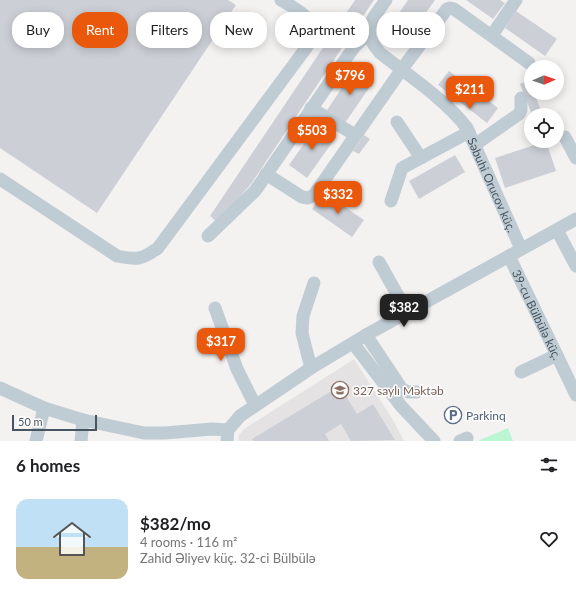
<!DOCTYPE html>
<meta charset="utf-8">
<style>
:root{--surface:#fff;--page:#f6f6f6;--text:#202124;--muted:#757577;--accent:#ea580c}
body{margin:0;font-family:Lato,sans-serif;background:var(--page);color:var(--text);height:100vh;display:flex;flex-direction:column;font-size:15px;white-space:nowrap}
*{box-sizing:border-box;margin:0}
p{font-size:13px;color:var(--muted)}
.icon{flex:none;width:22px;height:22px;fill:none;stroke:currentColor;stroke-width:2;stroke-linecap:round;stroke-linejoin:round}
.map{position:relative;height:441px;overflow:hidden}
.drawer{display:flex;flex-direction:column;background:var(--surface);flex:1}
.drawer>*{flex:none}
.top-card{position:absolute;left:12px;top:12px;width:552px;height:36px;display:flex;gap:8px}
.needle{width:26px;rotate:88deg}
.tools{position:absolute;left:524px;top:60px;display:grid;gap:8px}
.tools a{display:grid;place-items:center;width:40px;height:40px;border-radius:50%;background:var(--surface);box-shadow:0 2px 10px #0003;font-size:20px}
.scale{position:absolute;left:12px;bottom:10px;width:85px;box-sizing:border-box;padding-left:4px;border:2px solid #465561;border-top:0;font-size:11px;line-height:14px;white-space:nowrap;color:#465561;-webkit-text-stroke:3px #fff;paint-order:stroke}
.price{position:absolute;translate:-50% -34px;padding:0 9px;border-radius:8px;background:var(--accent);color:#fff;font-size:13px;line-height:26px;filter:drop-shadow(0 1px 2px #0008)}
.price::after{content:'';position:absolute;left:50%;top:24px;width:12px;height:9px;margin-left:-6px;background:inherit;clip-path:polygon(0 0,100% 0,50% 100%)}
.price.on{background:#222;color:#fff}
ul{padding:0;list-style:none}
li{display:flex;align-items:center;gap:12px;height:100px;padding:0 16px}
li span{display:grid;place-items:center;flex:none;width:112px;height:80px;border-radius:12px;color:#555}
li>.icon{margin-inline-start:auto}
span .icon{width:48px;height:48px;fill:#fffc;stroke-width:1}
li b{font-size:17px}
h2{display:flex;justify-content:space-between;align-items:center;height:48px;padding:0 16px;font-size:17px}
.tag{padding:0 14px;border-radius:16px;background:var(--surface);box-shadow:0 2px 10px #0003;font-size:14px;line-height:36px}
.tag.on{background:var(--accent);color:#fff}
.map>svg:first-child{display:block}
</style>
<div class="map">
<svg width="576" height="441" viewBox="0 0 576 441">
<rect width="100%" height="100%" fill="#f4f1f1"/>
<path fill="#e5e2e3" d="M354,359L393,420L404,441H238L239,435L244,429Z"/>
<path fill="#bbf5d1" d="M508,428L513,441H479L480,440Z"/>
<path fill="#ccd0d6" d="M0,0H228L236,5L97,213L0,148Z
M355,0H374L251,184L217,222L210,216Z
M408,0H435L410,35L392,23Z
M466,0H500L505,3L493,19Z
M516,11L557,39L545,56L505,28Z
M355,69L373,82L345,123L327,110Z
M449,71L498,108L487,123L438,85Z
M529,80L531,86V93H534L543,115H532L520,84Z
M318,124L336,137L307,178L289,165Z
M364,135L370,139L359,154L353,151Z
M546,141L556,171L505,188L495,158Z
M455,155L465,172L419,199L409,181Z
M323,192L364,220L352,237L312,209Z
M340,386L357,414L373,404L395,440L351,441L341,424L325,434L329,441H253L252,439Z"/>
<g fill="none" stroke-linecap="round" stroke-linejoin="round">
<g stroke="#c0ccd4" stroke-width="13">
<path id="s1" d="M386,0C371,21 360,30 380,53C408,75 446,100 467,128L521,249"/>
<path d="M492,35L516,0"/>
<path d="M311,108L355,135"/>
<path d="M397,122L421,158"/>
<path d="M565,137L576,158"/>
<path d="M476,144L519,114L521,110V98"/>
<path d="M266,174L302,197L308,198L314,195L402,69L447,9L450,8L454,9L529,63"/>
<path d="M0,179L117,256C137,260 141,260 158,248L309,44C319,18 300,12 281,0"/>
<path d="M391,201L402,168L469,132"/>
<path d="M557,230L576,266"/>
<path d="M208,236L255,191L354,47L369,33"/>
<path id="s2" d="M509,256L576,395"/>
<path d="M379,262L407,312"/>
<path d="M215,308L237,369L255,405"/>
<path d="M366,335L402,389L408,392H417"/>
<path d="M353,343L401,406L434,441"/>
<path d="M311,368L302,333L303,316L314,283"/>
<path d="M521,372L557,355"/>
<path d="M0,388L44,408L83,420L144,433H165L212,429L228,430"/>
<path d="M36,441L44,408"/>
<path d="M81,441L83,420"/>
<path d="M227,441L228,430L240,416L311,368L366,335L576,219"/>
<path d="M460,441L467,438"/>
</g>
</g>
<defs>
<symbol id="school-ring" viewBox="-11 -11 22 22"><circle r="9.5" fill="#fff" stroke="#8d6e63" stroke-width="1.5"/><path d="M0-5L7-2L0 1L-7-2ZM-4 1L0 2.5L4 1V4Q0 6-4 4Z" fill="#8d6e63"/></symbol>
<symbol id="parking-ring" viewBox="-11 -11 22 22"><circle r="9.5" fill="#fff" stroke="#5c6f8a" stroke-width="1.5"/><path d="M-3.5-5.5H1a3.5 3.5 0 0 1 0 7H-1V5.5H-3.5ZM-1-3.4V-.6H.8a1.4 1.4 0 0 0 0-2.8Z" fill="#5c6f8a"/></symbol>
</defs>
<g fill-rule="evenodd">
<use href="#school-ring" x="330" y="380" width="20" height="20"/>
<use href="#parking-ring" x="443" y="405" width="20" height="20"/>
</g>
<g text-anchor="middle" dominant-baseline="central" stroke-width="3" stroke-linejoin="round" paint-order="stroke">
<g font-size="12" fill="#465561" stroke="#fff">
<text stroke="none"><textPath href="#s1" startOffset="238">Səbuhi Orucov küç.</textPath></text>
<text stroke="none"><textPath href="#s2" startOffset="65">39-cu Bülbülə küç.</textPath></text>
</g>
<g font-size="12" fill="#785e54" stroke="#fff" text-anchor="start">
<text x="353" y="390">327 saylı Məktəb</text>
</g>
<g font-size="12" fill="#4e5e75" stroke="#fff" text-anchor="start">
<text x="466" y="415">Parkinq</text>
</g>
</g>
</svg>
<div class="tools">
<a><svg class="needle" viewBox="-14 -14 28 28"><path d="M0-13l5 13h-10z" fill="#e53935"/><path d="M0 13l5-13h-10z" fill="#757577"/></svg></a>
<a><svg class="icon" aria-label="locate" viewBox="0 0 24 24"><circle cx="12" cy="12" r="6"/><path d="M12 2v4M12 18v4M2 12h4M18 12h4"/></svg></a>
</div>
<div class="scale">50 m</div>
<b class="price" style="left:350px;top:96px">$796</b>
<b class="price" style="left:470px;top:110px">$211</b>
<b class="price" style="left:312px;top:151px">$503</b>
<b class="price" style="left:338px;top:215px">$332</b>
<b class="price on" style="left:404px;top:328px">$382</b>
<b class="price" style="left:221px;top:362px">$317</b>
<div class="top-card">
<a class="tag">Buy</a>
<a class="tag on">Rent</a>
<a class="tag">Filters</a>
<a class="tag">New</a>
<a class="tag">Apartment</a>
<a class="tag">House</a>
</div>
</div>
<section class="drawer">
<h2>6 homes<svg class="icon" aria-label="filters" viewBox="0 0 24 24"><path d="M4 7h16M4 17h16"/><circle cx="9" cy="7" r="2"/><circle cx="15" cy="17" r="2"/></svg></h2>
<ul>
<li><span style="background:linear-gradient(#bfe0f5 60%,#c2b280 0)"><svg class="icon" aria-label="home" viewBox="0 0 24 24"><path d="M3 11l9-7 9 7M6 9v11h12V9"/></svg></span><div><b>$382/mo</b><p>4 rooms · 116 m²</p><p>Zahid Əliyev küç. 32-ci Bülbülə</p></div><svg class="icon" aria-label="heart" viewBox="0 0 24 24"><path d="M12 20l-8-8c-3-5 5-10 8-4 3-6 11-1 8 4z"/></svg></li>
</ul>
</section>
